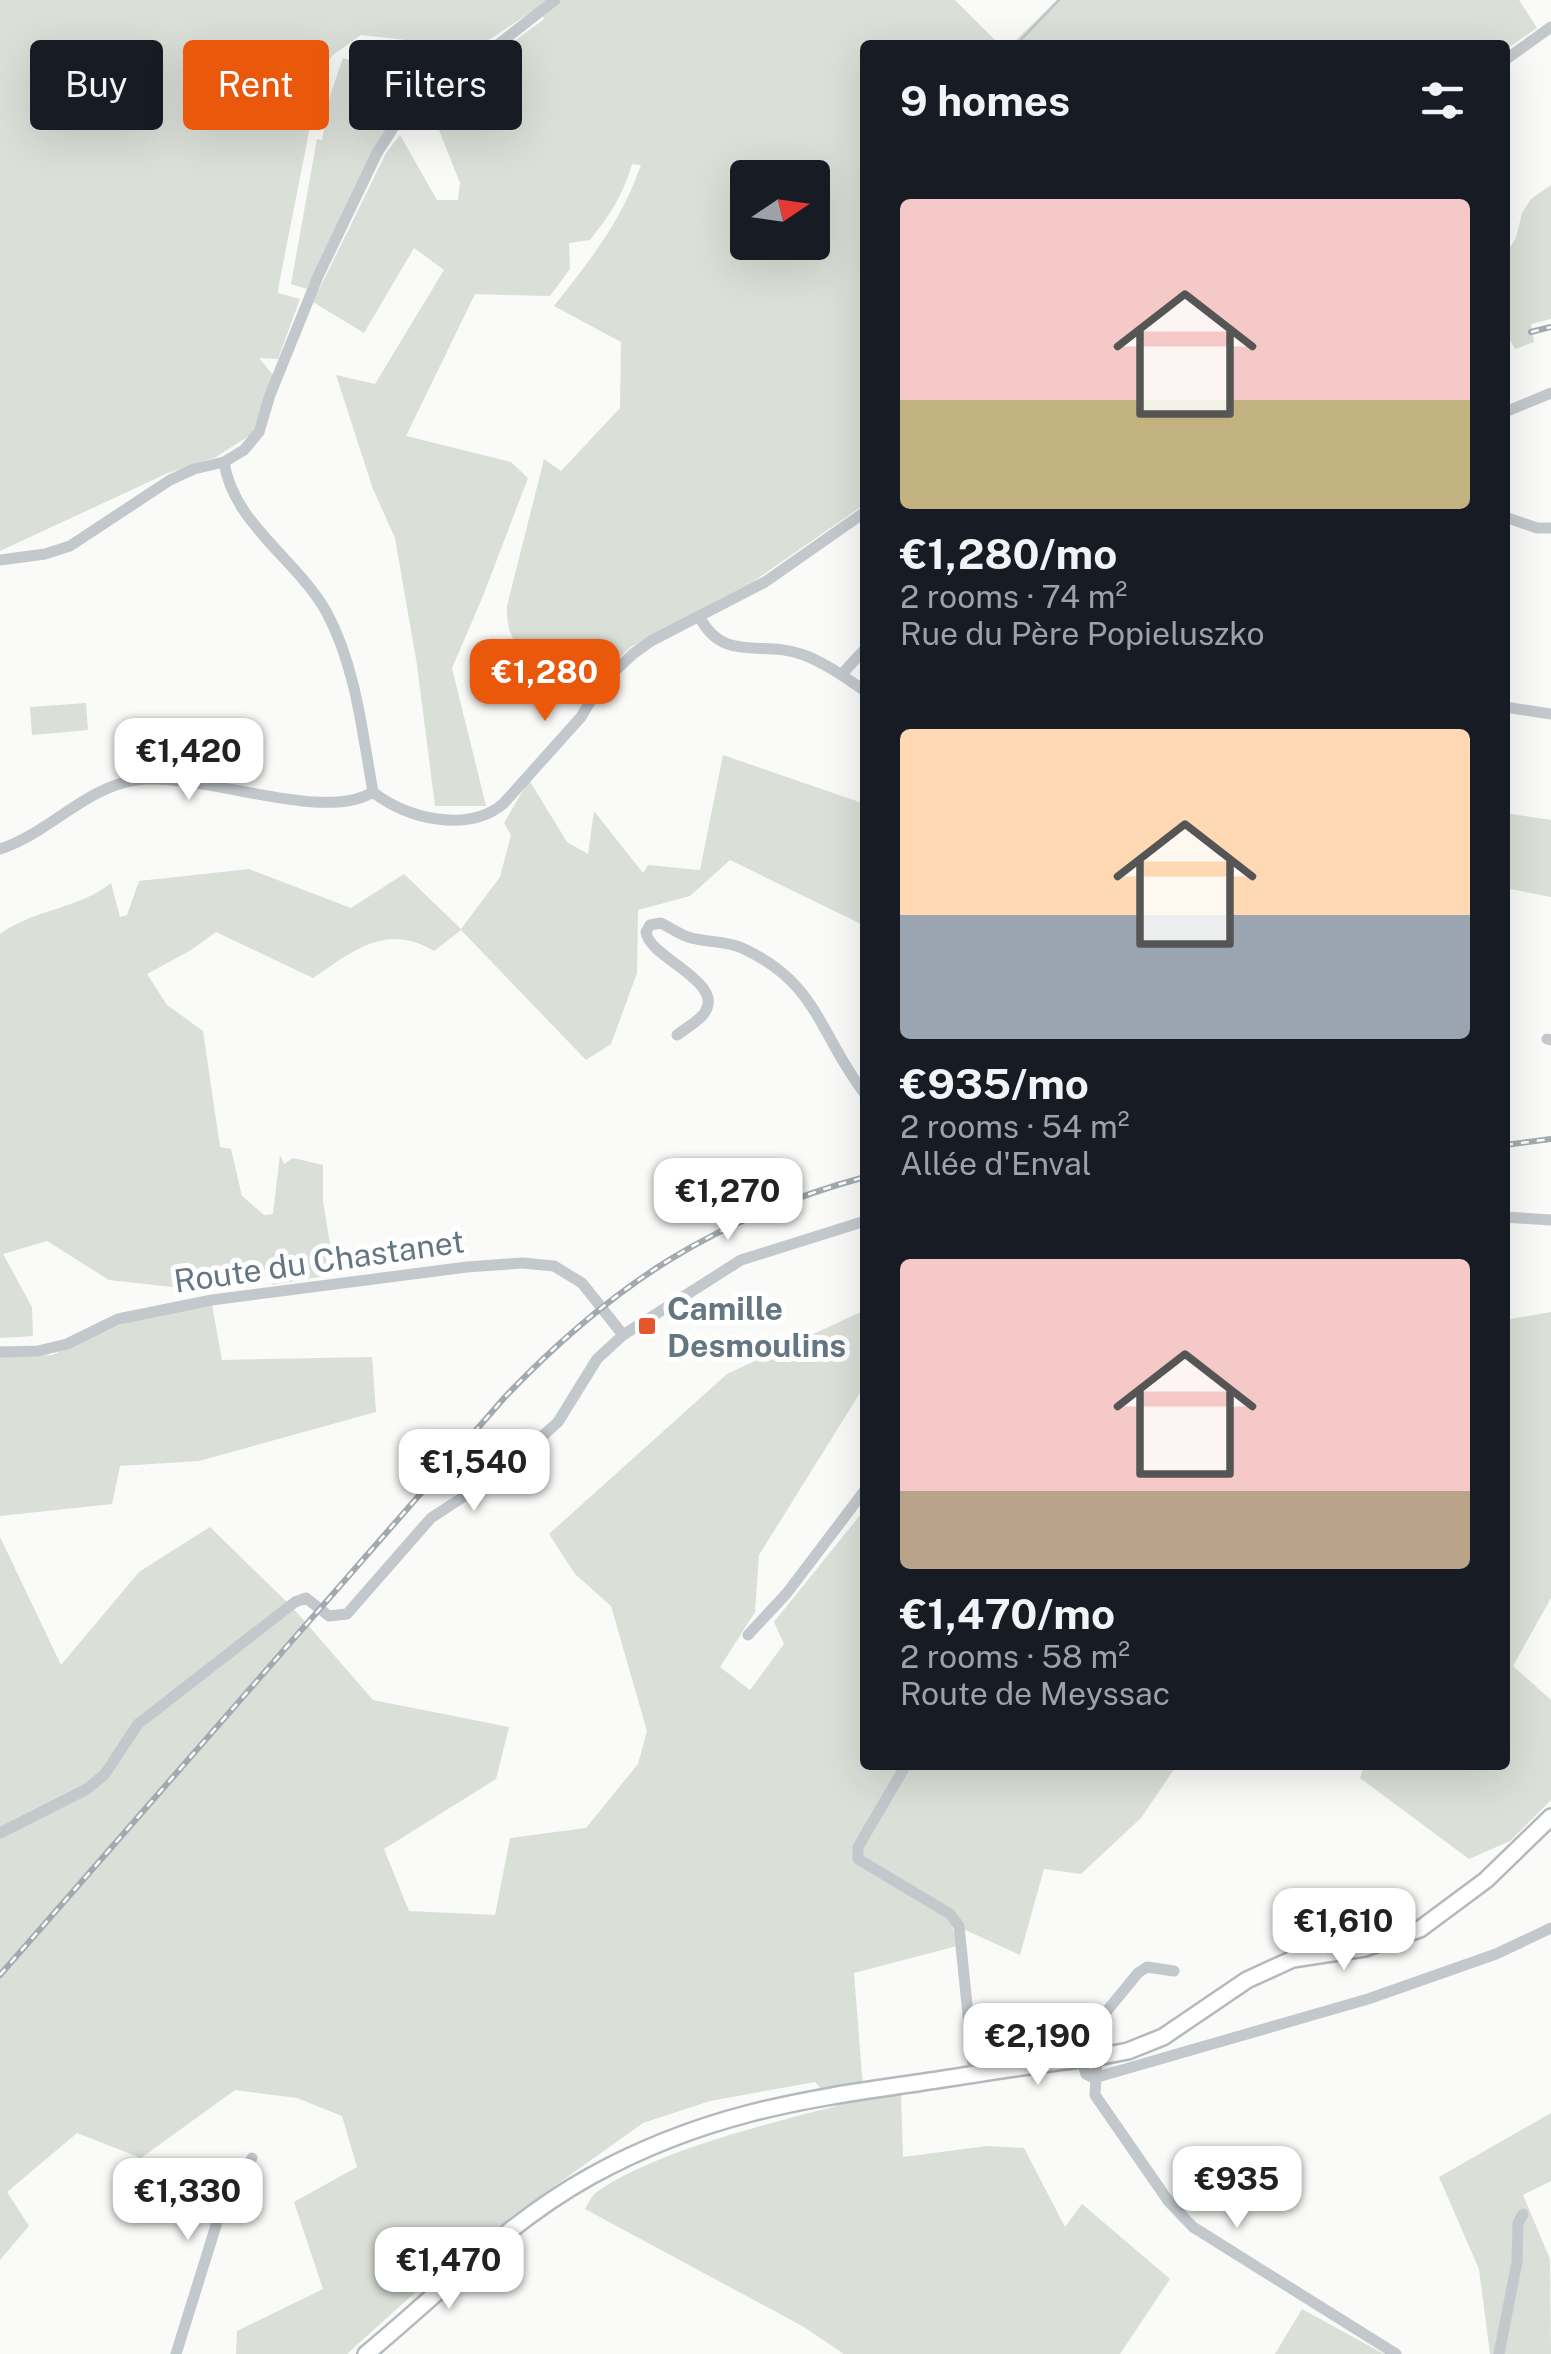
<!DOCTYPE html>
<meta charset="utf-8">
<style>
:root{--surface:#171b24;--page:#20242c;--text:#f1f3f6;--muted:#9ea1a6;--accent:#ea580c}
body{margin:0;font-family:"Public Sans",sans-serif;background:var(--page);color:var(--text);height:100vh;display:flex;flex-direction:column;font-size:38px;white-space:nowrap}
*{box-sizing:border-box;margin:0}
p{font-size:32px;color:var(--muted)}
.icon{flex:none;width:55px;height:55px;fill:none;stroke:currentColor;stroke-width:2;stroke-linecap:round;stroke-linejoin:round}
.map{position:relative;flex:1;overflow:hidden}
.details{position:absolute;left:860px;top:40px;width:650px;height:1730px;display:flex;flex-direction:column;background:var(--surface);border-radius:10px;box-shadow:0 10px 40px #0002}
.details>*{flex:none}
.hud{position:absolute;left:30px;top:40px;width:680px;height:90px;display:flex;gap:20px}
.needle{width:65px;rotate:77deg}
.controls{position:absolute;left:730px;top:160px;display:grid;gap:20px}
.controls a{display:grid;place-items:center;width:100px;height:100px;border-radius:10px;background:var(--surface);box-shadow:0 10px 40px #0002;font-size:50px}
.price{position:absolute;translate:-50% -85px;padding:0 22px;border-radius:20px;background:#fff;color:#222;font-size:32px;line-height:65px;filter:drop-shadow(0 2px 5px #0008)}
.price::after{content:'';position:absolute;left:50%;top:60px;width:30px;height:22px;margin-left:-15px;background:inherit;clip-path:polygon(0 0,100% 0,50% 100%)}
.price.on{background:var(--accent);color:#fff}
ul{padding:0;list-style:none}
li{display:grid;align-content:center;gap:20px;height:530px;padding:0 40px}
li span{display:grid;place-items:center;height:310px;border-radius:10px;color:#555}
li>.icon{margin-inline-start:auto}
span .icon{width:180px;height:180px;fill:#fffc;stroke-width:1}
li b{font-size:42px}
h2{display:flex;justify-content:space-between;align-items:center;height:120px;padding:0 40px;font-size:42px}
.chip{padding:0 35px;border-radius:10px;background:var(--surface);box-shadow:0 10px 40px #0002;font-size:35px;line-height:90px}
.chip.on{background:var(--accent);color:#fff}
.map>svg:first-child{display:block}
</style>
<div class="map">
<svg width="1551" height="2354" viewBox="0 0 1551 2354">
<rect width="100%" height="100%" fill="#fafaf8"/>
<path fill="#dadfd7" fill-rule="evenodd" d="M0,0H955L1000,45H865V504L754,581L631,647L596,678C551,664 505,664 507,606L544,459L561,471L620,408L621,342L554,306C591,259 621,222 641,165L632,164C623,195 610,215 590,240L569,243L570,269L550,296L475,294L406,436L511,462L528,478L483,596L452,668L486,806H435L417,665L395,538L373,489L336,375L375,384L444,270L414,248L364,333L313,302L386,153L400,135L437,200H458L460,183L429,105L544,19L537,8L477,48L361,35L333,55L321,71L279,284L278,293L300,299L278,359L259,358L273,375L252,434L216,457L168,473L0,551ZM748,178H812V242H748Z
M1057,0H1519L1537,28L1505,50V45H1011Z
M343,58L382,71L375,80L399,110L372,152L307,289L291,284L317,139L322,140L330,96Z
M1551,185V319L1531,324L1534,342L1515,349L1505,332V255L1516,238L1522,213L1531,199Z
M86,703L88,730L32,735L30,707Z
M723,755L865,804V926L730,860L690,896L638,910L637,973L611,1044L586,1060L461,930L434,951C386,922 353,951 313,978L216,932L191,950L147,974L167,1005L203,1031L220,1147L231,1149L242,1196L264,1215L273,1214L280,1155L284,1164L293,1158L323,1165V1201L335,1274L273,1285L270,1276L181,1288L109,1280L47,1241L3,1254L32,1307L33,1336L0,1338V934C34,909 79,909 111,883L120,917L127,915L139,881L249,869L351,908L404,874L461,929L500,877L511,835L504,823L529,780L567,842L588,854L594,811L643,873L648,865L700,870Z
M1505,813L1551,820V897L1505,888Z
M212,1305L222,1360L372,1357L376,1412L199,1461L120,1466L112,1504L0,1516V1356L52,1355L126,1322Z
M865,1310V1385L759,1555L755,1612L720,1667L750,1690L784,1644L774,1622L865,1509V1765H1177L1141,1818L1081,1874L1044,1869L1020,1955L952,1924L957,1946L854,1973L864,2100L901,2094L903,2157L987,2146L1024,2148L1065,2227L1082,2204L1170,2279L1120,2354H844L804,2327L585,2209C589,2202 592,2195 598,2191C657,2151 767,2124 836,2106L815,2082L710,2101L643,2123L451,2260L347,2354H236L237,2331L323,2289L294,2202L357,2167L342,2116L297,2098L235,2090L141,2158L77,2133L7,2192L29,2226L0,2260V1537L61,1665L139,1572L210,1527L293,1608L373,1700L509,1727L496,1779L384,1849L409,1911L495,1915L510,1838L586,1828L638,1764L647,1731L611,1606L575,1574L549,1534L727,1374Z
M1551,1312V1598L1513,1666L1551,1700V1800L1510,1841L1469,1859L1360,1778L1364,1765H1505V1320Z
M1551,2113V2181L1523,2195L1550,2259L1551,2354H1490L1479,2269L1439,2177Z
M1302,2309L1384,2354H1275Z"/>
<g fill="none" stroke-linecap="round" stroke-linejoin="round">
<path stroke="#bbc7cb" stroke-width="2.5" d="M1016,45L1059,0"/>
<defs>
<path id="secondary" d="M366,2354C440,2293 506,2223 591,2176C700,2116 796,2100 917,2083C977,2074 1036,2064 1097,2057L1128,2051L1163,2037L1247,1980L1293,1959L1365,1948L1420,1929L1486,1880L1551,1817"/>
</defs>
<use href="#secondary" stroke="#b3babf" stroke-width="20"/>
<path stroke="#c3c8cc" stroke-width="11" d="M1505,60L1551,27
M1505,412L1551,393
M224,462C233,524 298,560 327,613C356,668 362,731 373,792
M1505,517L1537,528H1551
M0,560L45,554L70,546L170,480L194,469L224,462L244,450L259,432L270,395L319,274L377,153L395,125L555,0
M700,618C725,664 762,639 804,655C825,663 846,678 865,691
M841,675L865,649
M1505,707L1551,714
M373,792C406,819 468,833 503,804L581,717L600,685L633,654L651,641L765,582L865,512
M0,849C48,834 87,786 137,780C201,771 322,824 373,792
M677,1035C685,1029 695,1023 702,1016C731,983 649,959 646,932L650,925L661,923C669,927 679,934 688,937C706,943 725,940 742,948C819,983 819,1035 865,1094
M1547,1039L1551,1040
M1505,1217L1551,1220
M0,1352L38,1351L67,1344L118,1319L212,1300L467,1267L522,1263L554,1266L582,1283L623,1335
M748,1635L787,1593L865,1490
M906,1765L858,1847V1859L950,1914L959,1926L974,2074
M0,1833L87,1789L105,1774L138,1724L295,1602L306,1598L329,1616L347,1614L431,1518L506,1469L558,1422L597,1359L623,1335L741,1260L865,1221
M1092,2029L1091,2044L1097,2057L1095,2095L1169,2202L1193,2227L1396,2354
M1094,2078L1368,1999L1496,1954L1551,1928
M1094,2078L1086,2074L1077,2045L1086,2031L1092,2029L1138,1973L1147,1967L1174,1971
M176,2354L223,2203L252,2158
M1499,2354L1517,2262L1518,2223L1523,2214"/>
<use href="#secondary" stroke="#fff" stroke-width="15"/>
<defs>
<path id="rail" d="M1531,332L1551,327
M1505,1145L1551,1139
M0,1975L505,1397C612,1285 714,1218 865,1177"/>
</defs>
<use href="#rail" stroke="#a2aab0" stroke-width="6"/>
<use href="#rail" stroke="#fff" stroke-width="2.5" stroke-dasharray="8" stroke-linecap="butt"/>
</g>
<rect fill="#e4572e" stroke="#fff" stroke-width="4" x="637" y="1316" width="20" height="20" rx="5"/>
<g text-anchor="middle" dominant-baseline="central" stroke-width="10" stroke-linejoin="round" paint-order="stroke">
<g font-size="32" fill="#657683" stroke="#fff">
<text transform="translate(319 1261) rotate(-8)">Route du Chastanet</text>
</g>
<g font-size="32" font-weight="bold" fill="#657683" stroke="#fff" text-anchor="start">
<text x="667" y="1308">Camille<tspan x="667" dy="37">Desmoulins</tspan></text>
</g>
</g>
</svg>
<div class="controls">
<a><svg class="needle" viewBox="-14 -14 28 28"><path d="M0-13l5 13h-10z" fill="#e53935"/><path d="M0 13l5-13h-10z" fill="#9ea1a6"/></svg></a>
</div>
<b class="price on" style="left:545px;top:724px">€1,280</b>
<b class="price" style="left:189px;top:803px">€1,420</b>
<b class="price" style="left:728px;top:1243px">€1,270</b>
<b class="price" style="left:474px;top:1514px">€1,540</b>
<b class="price" style="left:1344px;top:1973px">€1,610</b>
<b class="price" style="left:1038px;top:2088px">€2,190</b>
<b class="price" style="left:1237px;top:2231px">€935</b>
<b class="price" style="left:188px;top:2243px">€1,330</b>
<b class="price" style="left:449px;top:2312px">€1,470</b>
<div class="hud">
<a class="chip">Buy</a>
<a class="chip on">Rent</a>
<a class="chip">Filters</a>
</div>
<section class="details">
<h2>9 homes<svg class="icon" aria-label="filters" viewBox="0 0 24 24"><path d="M4 7h16M4 17h16"/><circle cx="9" cy="7" r="2"/><circle cx="15" cy="17" r="2"/></svg></h2>
<ul>
<li><span style="background:linear-gradient(#f6c9c9 65%,#c2b280 0)"><svg class="icon" aria-label="home" viewBox="0 0 24 24"><path d="M3 11l9-7 9 7M6 9v11h12V9"/></svg></span><div><b>€1,280/mo</b><p>2 rooms · 74 m²</p><p>Rue du Père Popieluszko</p></div></li>
<li><span style="background:linear-gradient(#ffd9b3 60%,#9aa5b1 0)"><svg class="icon" aria-label="home" viewBox="0 0 24 24"><path d="M3 11l9-7 9 7M6 9v11h12V9"/></svg></span><div><b>€935/mo</b><p>2 rooms · 54 m²</p><p>Allée d'Enval</p></div></li>
<li><span style="background:linear-gradient(#f6c9c9 75%,#b9a48a 0)"><svg class="icon" aria-label="home" viewBox="0 0 24 24"><path d="M3 11l9-7 9 7M6 9v11h12V9"/></svg></span><div><b>€1,470/mo</b><p>2 rooms · 58 m²</p><p>Route de Meyssac</p></div></li>
</ul>
</section>
</div>
